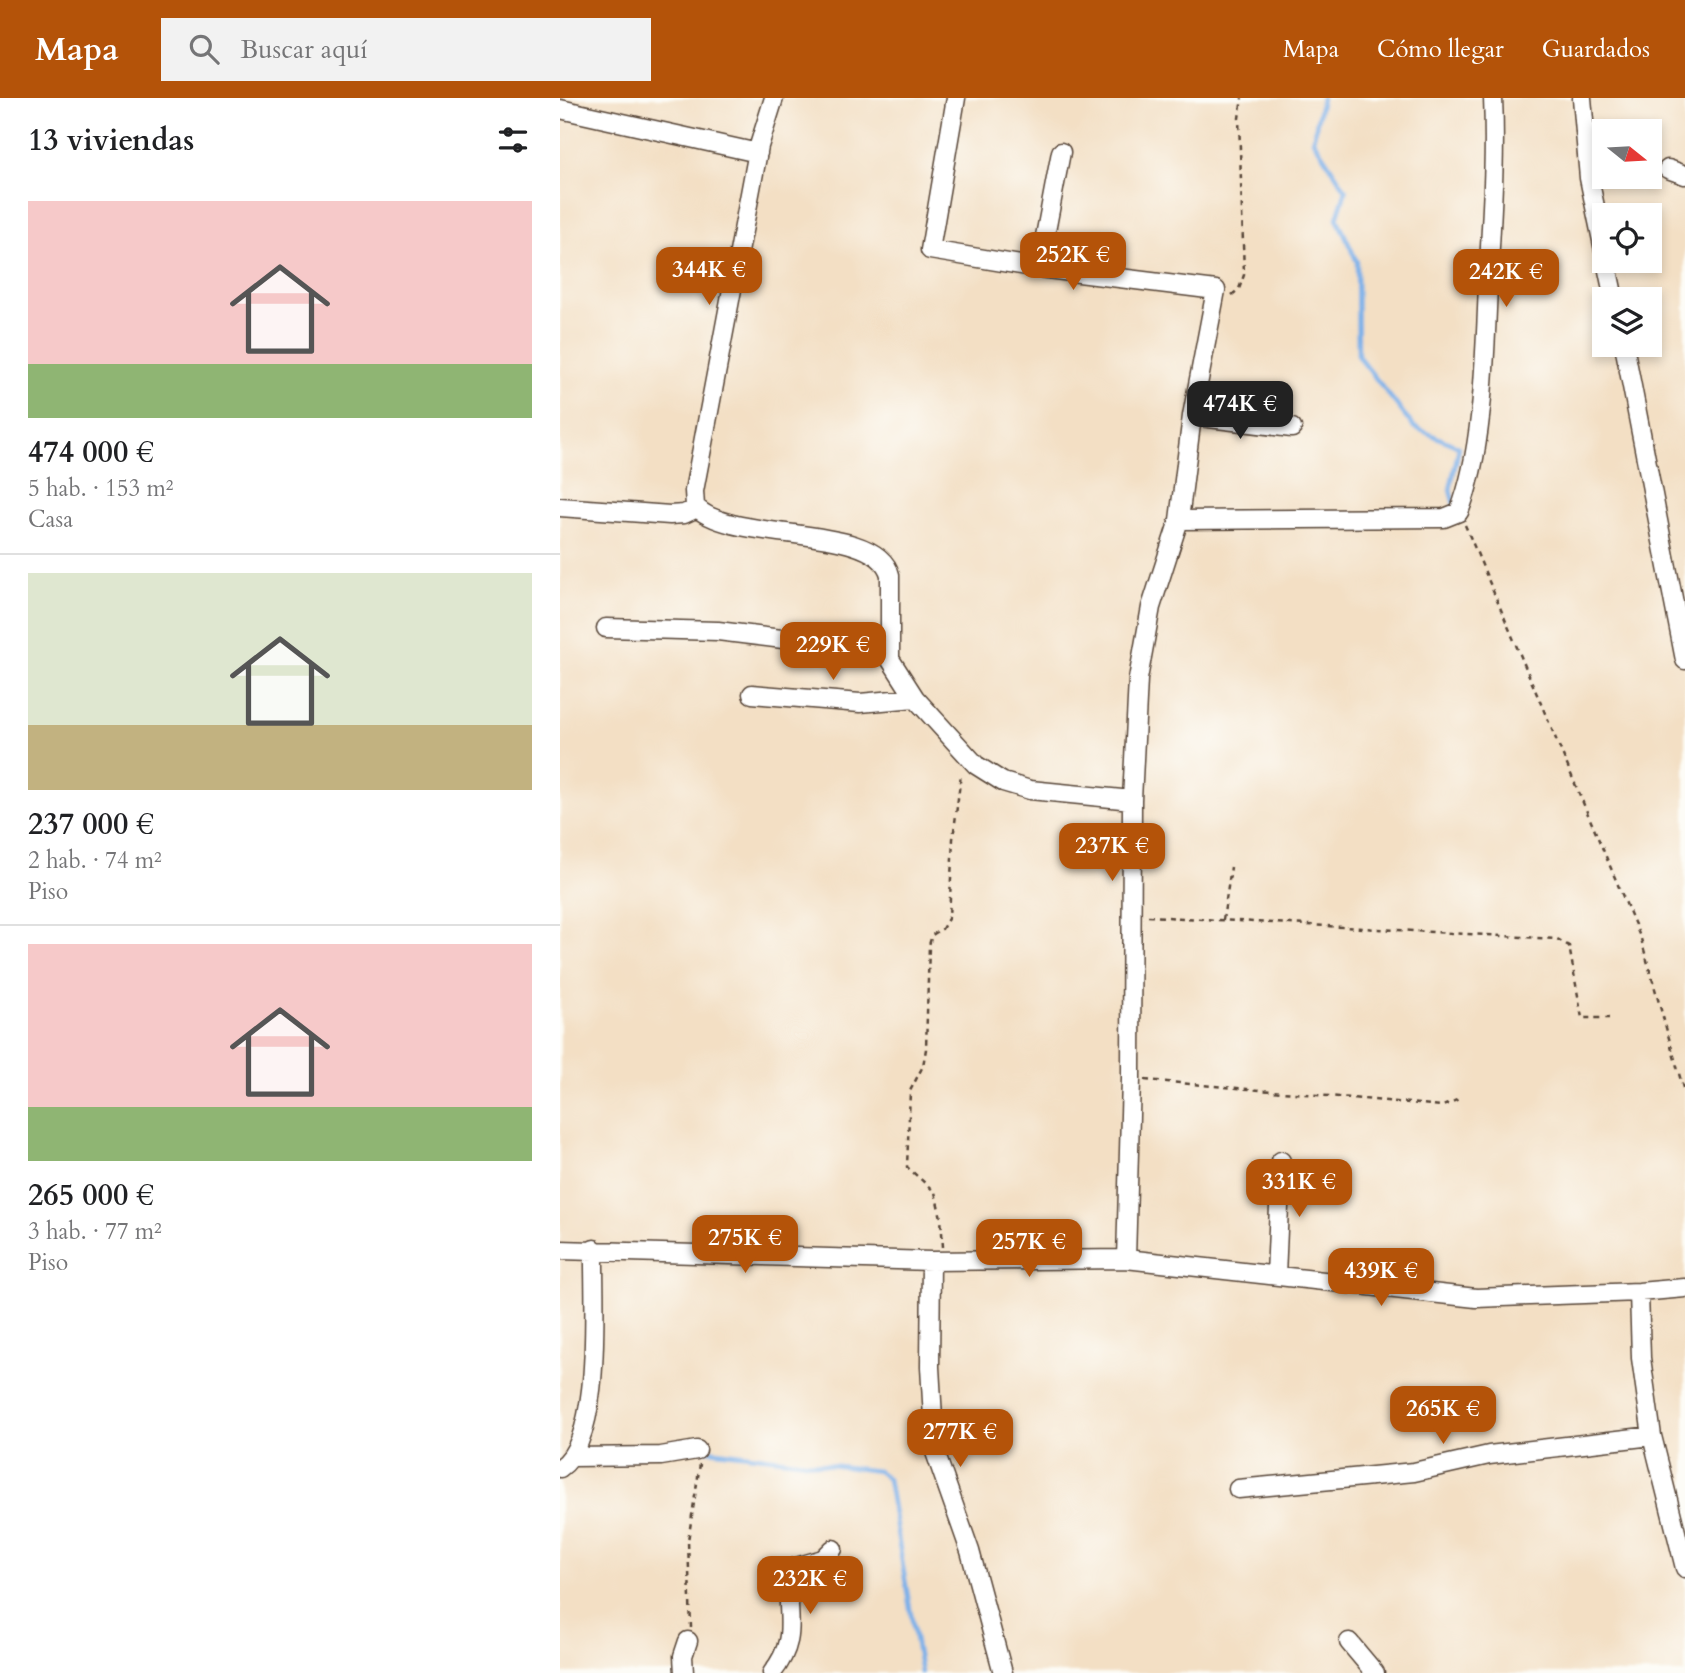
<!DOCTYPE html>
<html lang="es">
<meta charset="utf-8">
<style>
:root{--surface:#fff;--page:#f2f2f2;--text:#202124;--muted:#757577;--line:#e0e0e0;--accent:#b45309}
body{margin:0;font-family:Cardo,serif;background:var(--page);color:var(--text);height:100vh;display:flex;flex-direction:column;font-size:26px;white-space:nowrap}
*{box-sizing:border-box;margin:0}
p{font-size:23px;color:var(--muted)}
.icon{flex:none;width:38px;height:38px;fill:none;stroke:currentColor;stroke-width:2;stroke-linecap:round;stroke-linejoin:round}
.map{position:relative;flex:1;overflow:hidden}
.panel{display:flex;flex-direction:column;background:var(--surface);width:560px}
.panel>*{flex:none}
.needle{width:46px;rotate:108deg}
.fabs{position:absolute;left:1032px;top:21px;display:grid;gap:14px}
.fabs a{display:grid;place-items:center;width:70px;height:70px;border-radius:0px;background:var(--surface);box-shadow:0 4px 10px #0003;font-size:35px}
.price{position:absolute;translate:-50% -60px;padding:0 16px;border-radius:14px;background:var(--accent);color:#fff;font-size:23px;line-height:46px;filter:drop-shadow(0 2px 4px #0008)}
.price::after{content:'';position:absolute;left:50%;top:42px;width:21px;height:16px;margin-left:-10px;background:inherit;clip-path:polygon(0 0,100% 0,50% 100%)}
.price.current{background:#222;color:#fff}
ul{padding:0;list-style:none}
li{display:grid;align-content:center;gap:14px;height:371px;padding:0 28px}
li+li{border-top:2px solid var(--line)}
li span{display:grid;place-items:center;height:217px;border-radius:0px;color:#555}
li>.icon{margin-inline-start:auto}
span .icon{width:126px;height:126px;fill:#fffc;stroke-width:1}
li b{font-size:30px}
h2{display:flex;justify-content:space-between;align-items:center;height:84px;padding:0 28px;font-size:30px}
header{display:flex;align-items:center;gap:42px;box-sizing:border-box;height:98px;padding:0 35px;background:var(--accent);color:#fff}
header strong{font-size:33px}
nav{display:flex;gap:38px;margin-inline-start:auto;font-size:24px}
.search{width:490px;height:63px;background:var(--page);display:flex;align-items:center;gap:18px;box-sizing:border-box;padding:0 24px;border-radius:0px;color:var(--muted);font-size:26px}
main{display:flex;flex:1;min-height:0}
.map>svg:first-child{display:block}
</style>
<header>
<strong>Mapa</strong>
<div class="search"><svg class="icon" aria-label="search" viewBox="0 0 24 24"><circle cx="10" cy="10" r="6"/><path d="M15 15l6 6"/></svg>Buscar aquí</div>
<nav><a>Mapa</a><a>Cómo llegar</a><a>Guardados</a></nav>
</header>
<main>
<section class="panel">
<h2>13 viviendas<svg class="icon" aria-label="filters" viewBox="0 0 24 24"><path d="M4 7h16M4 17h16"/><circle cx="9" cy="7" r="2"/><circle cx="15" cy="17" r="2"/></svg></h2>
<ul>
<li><span style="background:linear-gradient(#f6c9c9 75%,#8fb573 0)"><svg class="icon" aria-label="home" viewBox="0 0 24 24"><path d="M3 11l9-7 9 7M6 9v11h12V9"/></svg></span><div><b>474 000 €</b><p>5 hab. · 153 m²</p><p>Casa</p></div></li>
<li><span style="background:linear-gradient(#dfe7d0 70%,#c2b280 0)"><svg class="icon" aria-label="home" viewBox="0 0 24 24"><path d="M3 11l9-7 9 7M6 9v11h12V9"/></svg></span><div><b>237 000 €</b><p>2 hab. · 74 m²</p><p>Piso</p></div></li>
<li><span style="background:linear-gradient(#f6c9c9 75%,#8fb573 0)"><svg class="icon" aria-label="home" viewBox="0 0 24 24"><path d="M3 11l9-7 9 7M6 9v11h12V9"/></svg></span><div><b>265 000 €</b><p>3 hab. · 77 m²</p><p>Piso</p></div></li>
</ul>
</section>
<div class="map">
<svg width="1125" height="1575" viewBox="0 0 1125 1575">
<rect width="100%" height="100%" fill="#fdfcf7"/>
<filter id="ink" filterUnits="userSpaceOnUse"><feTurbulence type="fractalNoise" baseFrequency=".0143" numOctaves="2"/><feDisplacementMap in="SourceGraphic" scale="14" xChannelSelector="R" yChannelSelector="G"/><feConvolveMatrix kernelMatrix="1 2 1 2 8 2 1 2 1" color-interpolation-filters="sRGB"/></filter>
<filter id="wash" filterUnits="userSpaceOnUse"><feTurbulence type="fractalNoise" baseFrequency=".00686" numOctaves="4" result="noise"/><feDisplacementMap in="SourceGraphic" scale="28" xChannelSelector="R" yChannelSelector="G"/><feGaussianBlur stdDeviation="1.57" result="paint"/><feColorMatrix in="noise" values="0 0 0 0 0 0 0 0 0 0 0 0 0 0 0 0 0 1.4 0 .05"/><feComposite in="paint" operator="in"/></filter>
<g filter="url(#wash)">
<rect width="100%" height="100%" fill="#f3dfc4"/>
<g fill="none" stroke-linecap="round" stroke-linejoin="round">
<path stroke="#7cb0e9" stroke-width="4.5" d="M762,0L753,42L786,92L777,120L797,164L798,258L854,329L899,349L890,392L894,407
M141,1351L318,1373L328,1381L361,1575"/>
</g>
</g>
<g filter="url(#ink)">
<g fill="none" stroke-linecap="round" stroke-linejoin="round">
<defs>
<path id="minor" d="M214,0L199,48L134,393L135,408C171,447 317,423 330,477V561L355,600L416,667L443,684L470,692L572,702
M396,0L370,152L479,170L656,192L632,318L619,422L591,509L578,581L572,702L571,981L566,1161
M1022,0L1029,80L1045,157
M0,11L198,55
M1108,71L1125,77
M1046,163L1054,201
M479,170L501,54
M1064,247L1125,562
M632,318L732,330
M0,409L110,417L124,416L137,410
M619,422L884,420L899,414C924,352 925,254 928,187C931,124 936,63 933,0
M46,530L158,533L327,554
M192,596L300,605L355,600
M0,1152L371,1163L566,1161L916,1200L1079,1194L1125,1190
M371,1163L370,1269L375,1354L410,1453L443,1575
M716,1177L721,1063
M1079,1194L1081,1260L1092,1338L1125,1470
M12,1359L101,1358L137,1352
M0,1370C44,1341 33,1201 34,1151
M678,1391L854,1374L929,1357L1092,1338
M789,1544L815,1575
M124,1575L123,1558L128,1543
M212,1575C246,1532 217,1508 236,1469L263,1461L273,1451"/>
</defs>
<use href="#minor" stroke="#574537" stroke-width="21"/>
<path stroke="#574537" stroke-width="2.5" stroke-dasharray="5 5" stroke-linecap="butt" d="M672,197L679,191L684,177L679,20L682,0
M905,427L1081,841L1125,997
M588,818L997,841L1009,848L1022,920H1049
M663,822L671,769
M585,982L883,1008L901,1000
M383,1149L381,1120L375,1094L347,1069L350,993L363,968L366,951L369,847L372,837L382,831L389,819L393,741L401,676
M131,1530L128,1443L140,1366"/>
<use href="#minor" stroke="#fff" stroke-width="18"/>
</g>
</g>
</svg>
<div class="fabs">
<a><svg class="needle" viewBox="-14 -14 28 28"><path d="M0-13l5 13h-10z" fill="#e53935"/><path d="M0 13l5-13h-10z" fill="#757577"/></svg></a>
<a><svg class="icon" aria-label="locate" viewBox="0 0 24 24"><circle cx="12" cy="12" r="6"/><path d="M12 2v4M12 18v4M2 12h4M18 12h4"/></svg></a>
<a><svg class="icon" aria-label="layers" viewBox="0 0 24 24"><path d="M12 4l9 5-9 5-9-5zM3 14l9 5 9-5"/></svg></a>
</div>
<b class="price" style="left:513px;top:194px">252K €</b>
<b class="price" style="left:149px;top:209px">344K €</b>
<b class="price" style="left:946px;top:211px">242K €</b>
<b class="price current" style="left:680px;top:343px">474K €</b>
<b class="price" style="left:273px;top:584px">229K €</b>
<b class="price" style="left:552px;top:785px">237K €</b>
<b class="price" style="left:739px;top:1121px">331K €</b>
<b class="price" style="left:185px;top:1177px">275K €</b>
<b class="price" style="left:469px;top:1181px">257K €</b>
<b class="price" style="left:821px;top:1210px">439K €</b>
<b class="price" style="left:883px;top:1348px">265K €</b>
<b class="price" style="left:400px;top:1371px">277K €</b>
<b class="price" style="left:250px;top:1518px">232K €</b>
</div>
</main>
